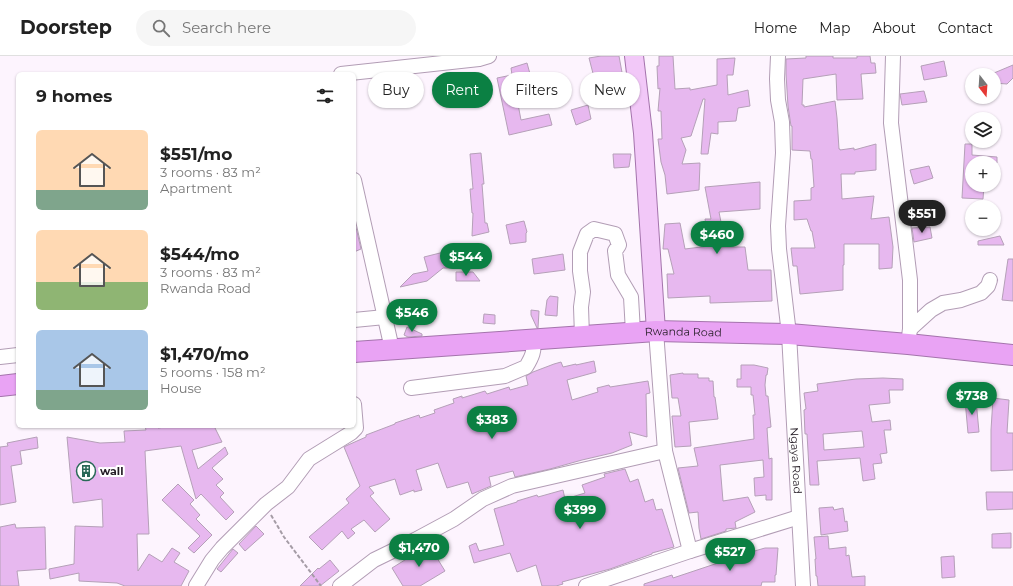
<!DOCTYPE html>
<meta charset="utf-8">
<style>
:root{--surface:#fff;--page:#f6f6f6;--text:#222;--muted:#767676;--line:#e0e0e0;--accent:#0b8043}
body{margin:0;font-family:Montserrat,sans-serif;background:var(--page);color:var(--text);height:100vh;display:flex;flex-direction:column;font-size:15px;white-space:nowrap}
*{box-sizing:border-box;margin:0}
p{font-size:13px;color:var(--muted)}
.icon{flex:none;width:22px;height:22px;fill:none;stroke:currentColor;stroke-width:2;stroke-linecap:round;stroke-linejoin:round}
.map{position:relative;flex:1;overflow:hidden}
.panel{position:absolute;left:16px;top:16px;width:340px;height:356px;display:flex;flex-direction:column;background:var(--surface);border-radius:6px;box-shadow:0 1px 3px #0004}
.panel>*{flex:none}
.banner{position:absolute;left:368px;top:16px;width:380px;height:36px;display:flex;gap:8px}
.needle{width:26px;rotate:163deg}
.fabs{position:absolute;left:965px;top:12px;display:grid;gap:8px}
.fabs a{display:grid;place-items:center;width:36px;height:36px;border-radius:50%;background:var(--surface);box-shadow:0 1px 3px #0004;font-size:20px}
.price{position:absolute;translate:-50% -34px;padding:0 9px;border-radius:14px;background:var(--accent);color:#fff;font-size:13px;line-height:26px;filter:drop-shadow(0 1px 2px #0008)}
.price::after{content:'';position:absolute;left:50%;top:24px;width:12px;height:9px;margin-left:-6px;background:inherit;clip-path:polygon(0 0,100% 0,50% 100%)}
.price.active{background:#222;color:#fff}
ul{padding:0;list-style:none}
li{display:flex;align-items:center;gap:12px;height:100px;padding:0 20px}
li span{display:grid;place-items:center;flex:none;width:112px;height:80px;border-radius:6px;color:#555}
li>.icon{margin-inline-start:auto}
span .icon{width:48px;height:48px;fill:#fffc;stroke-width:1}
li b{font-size:17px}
h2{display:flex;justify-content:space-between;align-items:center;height:48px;padding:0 20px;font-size:17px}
.tag{padding:0 14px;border-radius:18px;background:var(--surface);box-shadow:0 1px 3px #0004;font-size:14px;line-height:36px}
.tag.active{background:var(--accent);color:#fff}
header{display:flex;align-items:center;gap:24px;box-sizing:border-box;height:56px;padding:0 20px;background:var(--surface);border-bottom:1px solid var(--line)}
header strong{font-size:19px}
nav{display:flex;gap:22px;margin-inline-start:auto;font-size:14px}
.search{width:280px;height:36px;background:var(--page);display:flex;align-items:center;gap:10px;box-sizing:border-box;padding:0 14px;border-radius:22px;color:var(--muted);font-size:15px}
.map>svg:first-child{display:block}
</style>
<header>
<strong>Doorstep</strong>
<div class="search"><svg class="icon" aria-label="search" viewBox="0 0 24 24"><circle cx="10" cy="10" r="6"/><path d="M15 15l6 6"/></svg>Search here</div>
<nav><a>Home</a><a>Map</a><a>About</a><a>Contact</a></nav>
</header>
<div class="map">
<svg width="1013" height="530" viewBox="0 0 1013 530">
<rect width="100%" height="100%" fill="#fdf4fe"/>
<path fill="#e7b8ef" stroke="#b5a0b8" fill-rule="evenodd" d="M601,0H619L623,22L596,29L589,2Z
M659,0H673L675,33L690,32V34L717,29V3L735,2L733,19H727L728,39L748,34L750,50L738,52L736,65L718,66V78L711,77L708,98H701L705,43H703L691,80L681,82L686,94L682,108L700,107L699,134L667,138L665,119L661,106L658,83H662L661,55H658L660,32L658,33L657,10H659Z
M806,0H833V2H857V0H870L871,7H875L876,17L861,18L863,43L837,44L836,18L803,23L802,49H804V51L835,45L837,62L839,93H840V94L854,92V94L876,88V114L855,116V118H841L842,143L874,140L871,163L889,161L893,191L892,212L879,213V188H844V209H843V234L800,238L797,210H793L791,192H815L812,175H811L807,163L794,164V145L811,144V132L814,131L812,103H811L810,95L792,94V70H791L788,50L786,18V3L806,2Z
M944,5L947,20L924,24L921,10Z
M527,7L535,36L517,43L521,64L549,58L552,69L509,79L497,22L512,19L511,12Z
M1013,9V22L1007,28L994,27V17Z
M924,35L927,46L902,49L900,38Z
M588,49L591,63L576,69L571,54Z
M965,88H972V99L997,101V107H972V129H984L983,143L962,142Z
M481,97L484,128H482L485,167H487L489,176L472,180L473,157H472L470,133H473L470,98Z
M613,98H631L629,111L614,112Z
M929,110L933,122L914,128L910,114Z
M760,126V153L719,156L722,171L717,172L720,191H745L748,214H771L772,245L710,247V240L668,242L667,218H674L668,193H663L665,168L680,167L685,193L709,190L705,163H711L705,131Z
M940,147L941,167L929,166L930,149Z
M524,165L527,176L526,177V186L510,188L506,169Z
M354,167H355L361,193L354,196Z
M930,171L932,182L914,186L912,172Z
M1000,180L1004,189H978V185Z
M444,196L446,203L451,201L454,212H443L427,225L400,231L413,218L428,215L424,201Z
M563,198L565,214L534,218L532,203Z
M1008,203H1013V245L1002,244Z
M456,216H473L480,225H456Z
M550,240L558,241L557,260L545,259L547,244Z
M531,254L539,255L538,272H537L531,259Z
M484,258L495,259V268L483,267Z
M407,271L422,278V280L408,281L404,279Z
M594,305L596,316L567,324L572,344L598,336L597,332L609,329L610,331L648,325L650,337L646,338L647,381L629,376L632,389L612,397L582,404L550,413L515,421L513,415L489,421L491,430L472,438L468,426L447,432L438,407L416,414L422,434L414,436V434L400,439L395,423L369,431L374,437L370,440L390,463L375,476L364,464L351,473L355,477L348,483L342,475L322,494L309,481L349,447L346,443L360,430L344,391L348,389L366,381V379L395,368V367L419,359L420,362L435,357L434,354L454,347L453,343L462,340V342L485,335L487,338L509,331L510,334L528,329L526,320L533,316L554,308L561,306L563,311L576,308V309Z
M741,309H754L768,312L767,319H766L765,329L766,340H768L771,371L767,372L769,403L772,402V444H766V439L755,440L754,422L764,421L763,404L720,409L723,445L748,441L755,456L735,466L736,472L726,473V475L701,483L699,472L698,456L689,457L678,412L698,410L694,392L754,383L753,359H755L753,339H751V331H737V323H741Z
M683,317V318H698V322H709V325H713L714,341H715L718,363L689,366L691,390L675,391L672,360H681L678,342H672L670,319Z
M883,322L903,323V334H889L890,347L869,349L872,366L890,364L891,374H884L887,397L880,398L882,407L873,408L875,423L863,425L860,402L817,405L819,429H810L807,378H805L804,354L806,353L804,337L818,335L817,328L856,323ZM862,375L864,391L824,394L823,378Z
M993,342L1009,344L1007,377H1013V414L991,415V374Z
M965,344H976L979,376L968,377Z
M145,370H158V372L172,370H214L222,386L192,394L198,413L225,391L228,398L212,412L223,423L216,429L224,437L220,441L234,456L226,464L201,438L196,443L181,390L145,395L149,478H137L138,515L149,498L162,506L172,492L180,497L174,506L189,515L181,530H125L117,527L79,525V517L50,523L49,513L74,508L75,470L103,471L102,443L73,447L67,381L100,387L125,386L124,375L146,374Z
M37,381L38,392L20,395L22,408L11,410L16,446L0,449V391L8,390L7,387Z
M625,413L630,426L638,423L645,446L653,443L656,454L662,453L674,491L652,497V498L610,513L562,526L563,528L556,530H542L536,509L517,516L510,497L474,507L469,490L476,487L479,495L504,489L494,453L517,446V445L537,439L538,441L563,434L565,443L585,437L582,429L605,421L604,418Z
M178,428L194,444L190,448L200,459L196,463L212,479L194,497L188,492L200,480L162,444Z
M986,436H1013V453L987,454Z
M833,451L834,454L843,452L845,466L847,465L848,475L821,479L819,452Z
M15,468L16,472L45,471L46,513L17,515L19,530H0V471Z
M256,470L264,478L245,495L239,488Z
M1011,477V492H992V478Z
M828,480L829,493L846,491V500L849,499L852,521L865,520V530H818L817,520H816L815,503H816L814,481Z
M429,489L445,515L420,530H403L392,512Z
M765,492H778L776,519H775V526H762L761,530H644V528L672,519L673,522L730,503V502Z
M233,493L238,497L221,516L217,513Z
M954,500L955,521L942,522L941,501Z
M330,504L339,515L320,530H300L318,512L319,513Z"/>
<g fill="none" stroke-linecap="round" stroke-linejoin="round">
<defs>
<g id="minor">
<path id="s1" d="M778,0L777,23L778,44L782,66L783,97L778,170L779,193L789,278L803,530"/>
<path d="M893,0L891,67L910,224V273L908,288"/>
<path d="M341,18L479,3L489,0"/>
<path d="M354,124L392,293"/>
<path d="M354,264L385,261"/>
<path d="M910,273L931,254L943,247L961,244L981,237L988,230L990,224"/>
<path d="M656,275L665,395L690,495"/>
<path d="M582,280L581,251L583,236L580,215V196L587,178L594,173L615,178L619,189L615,195L618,219L631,241L633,276"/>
<path d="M0,301L18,299"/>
<path d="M411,332L505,320L526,311C532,301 535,295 533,283"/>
<path d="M196,530L212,504L222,492L266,448L288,431L309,403L351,377L356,372L354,348"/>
<path d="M340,530L374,504L415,484L454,463L483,443L512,430L665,395"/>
<path d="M586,530L690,495L799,461"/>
</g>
<path id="major" d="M634,0L643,77L656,275"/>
<g id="highway">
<path id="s2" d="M354,296L656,275L789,278L908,288L1013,299"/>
<path d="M0,330L18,328"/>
</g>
</defs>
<use href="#minor" stroke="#b29db5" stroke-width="16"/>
<use href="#major" stroke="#a474ac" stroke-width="20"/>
<use href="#highway" stroke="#a474ac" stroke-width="22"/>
<path stroke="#a59ca6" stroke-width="2" stroke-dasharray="4 2" stroke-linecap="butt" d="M271,459L284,481L321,530"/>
<use href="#minor" stroke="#fff" stroke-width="14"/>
<use href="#major" stroke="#f2c8f8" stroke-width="18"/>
<use href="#highway" stroke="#e9a3f4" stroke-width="20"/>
</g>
<defs>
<symbol id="building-ring" viewBox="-11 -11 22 22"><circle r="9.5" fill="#fff" stroke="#296957" stroke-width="1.5"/><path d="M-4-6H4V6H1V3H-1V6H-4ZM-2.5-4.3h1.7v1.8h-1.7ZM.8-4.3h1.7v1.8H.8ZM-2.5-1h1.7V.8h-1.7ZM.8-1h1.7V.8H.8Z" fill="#296957"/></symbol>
</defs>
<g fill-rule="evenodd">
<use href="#building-ring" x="75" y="404" width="22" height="22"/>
</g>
<g text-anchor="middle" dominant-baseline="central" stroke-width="4" stroke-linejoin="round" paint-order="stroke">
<g font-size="11" fill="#251d26" stroke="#fff">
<text stroke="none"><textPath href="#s2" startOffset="330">Rwanda Road</textPath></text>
<text stroke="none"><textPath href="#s1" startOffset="406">Ngaya Road</textPath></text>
</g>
<g font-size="11" font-weight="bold" fill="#251d26" stroke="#fff" text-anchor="start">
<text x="100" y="415">wall</text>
</g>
</g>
</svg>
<div class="fabs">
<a><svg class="needle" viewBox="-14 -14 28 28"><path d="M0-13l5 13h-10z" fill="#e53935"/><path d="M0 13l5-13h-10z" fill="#767676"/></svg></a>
<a><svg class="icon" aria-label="layers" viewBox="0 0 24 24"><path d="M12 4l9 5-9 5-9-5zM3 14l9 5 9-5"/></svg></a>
<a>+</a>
<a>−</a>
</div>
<b class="price active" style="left:922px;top:178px">$551</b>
<b class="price" style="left:717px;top:199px">$460</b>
<b class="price" style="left:466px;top:221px">$544</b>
<b class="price" style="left:412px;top:277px">$546</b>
<b class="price" style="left:972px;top:360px">$738</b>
<b class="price" style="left:492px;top:384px">$383</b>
<b class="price" style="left:580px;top:474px">$399</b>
<b class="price" style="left:419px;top:512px">$1,470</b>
<b class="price" style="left:730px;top:516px">$527</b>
<div class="banner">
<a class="tag">Buy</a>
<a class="tag active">Rent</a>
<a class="tag">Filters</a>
<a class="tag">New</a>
</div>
<section class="panel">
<h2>9 homes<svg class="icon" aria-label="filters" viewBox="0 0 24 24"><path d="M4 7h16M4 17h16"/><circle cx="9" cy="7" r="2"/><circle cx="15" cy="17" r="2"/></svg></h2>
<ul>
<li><span style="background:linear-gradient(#ffd9b3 75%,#7fa58c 0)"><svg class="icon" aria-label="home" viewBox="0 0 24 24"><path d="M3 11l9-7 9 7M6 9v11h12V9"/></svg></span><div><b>$551/mo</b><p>3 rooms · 83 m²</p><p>Apartment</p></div></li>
<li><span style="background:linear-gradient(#ffd9b3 65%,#8fb573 0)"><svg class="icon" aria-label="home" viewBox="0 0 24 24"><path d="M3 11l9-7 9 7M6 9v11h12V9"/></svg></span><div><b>$544/mo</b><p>3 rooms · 83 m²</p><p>Rwanda Road</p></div></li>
<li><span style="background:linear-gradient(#a9c7e8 75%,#7fa58c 0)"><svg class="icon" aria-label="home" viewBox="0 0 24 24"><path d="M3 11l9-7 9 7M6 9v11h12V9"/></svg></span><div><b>$1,470/mo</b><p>5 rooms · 158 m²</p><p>House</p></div></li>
</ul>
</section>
</div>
